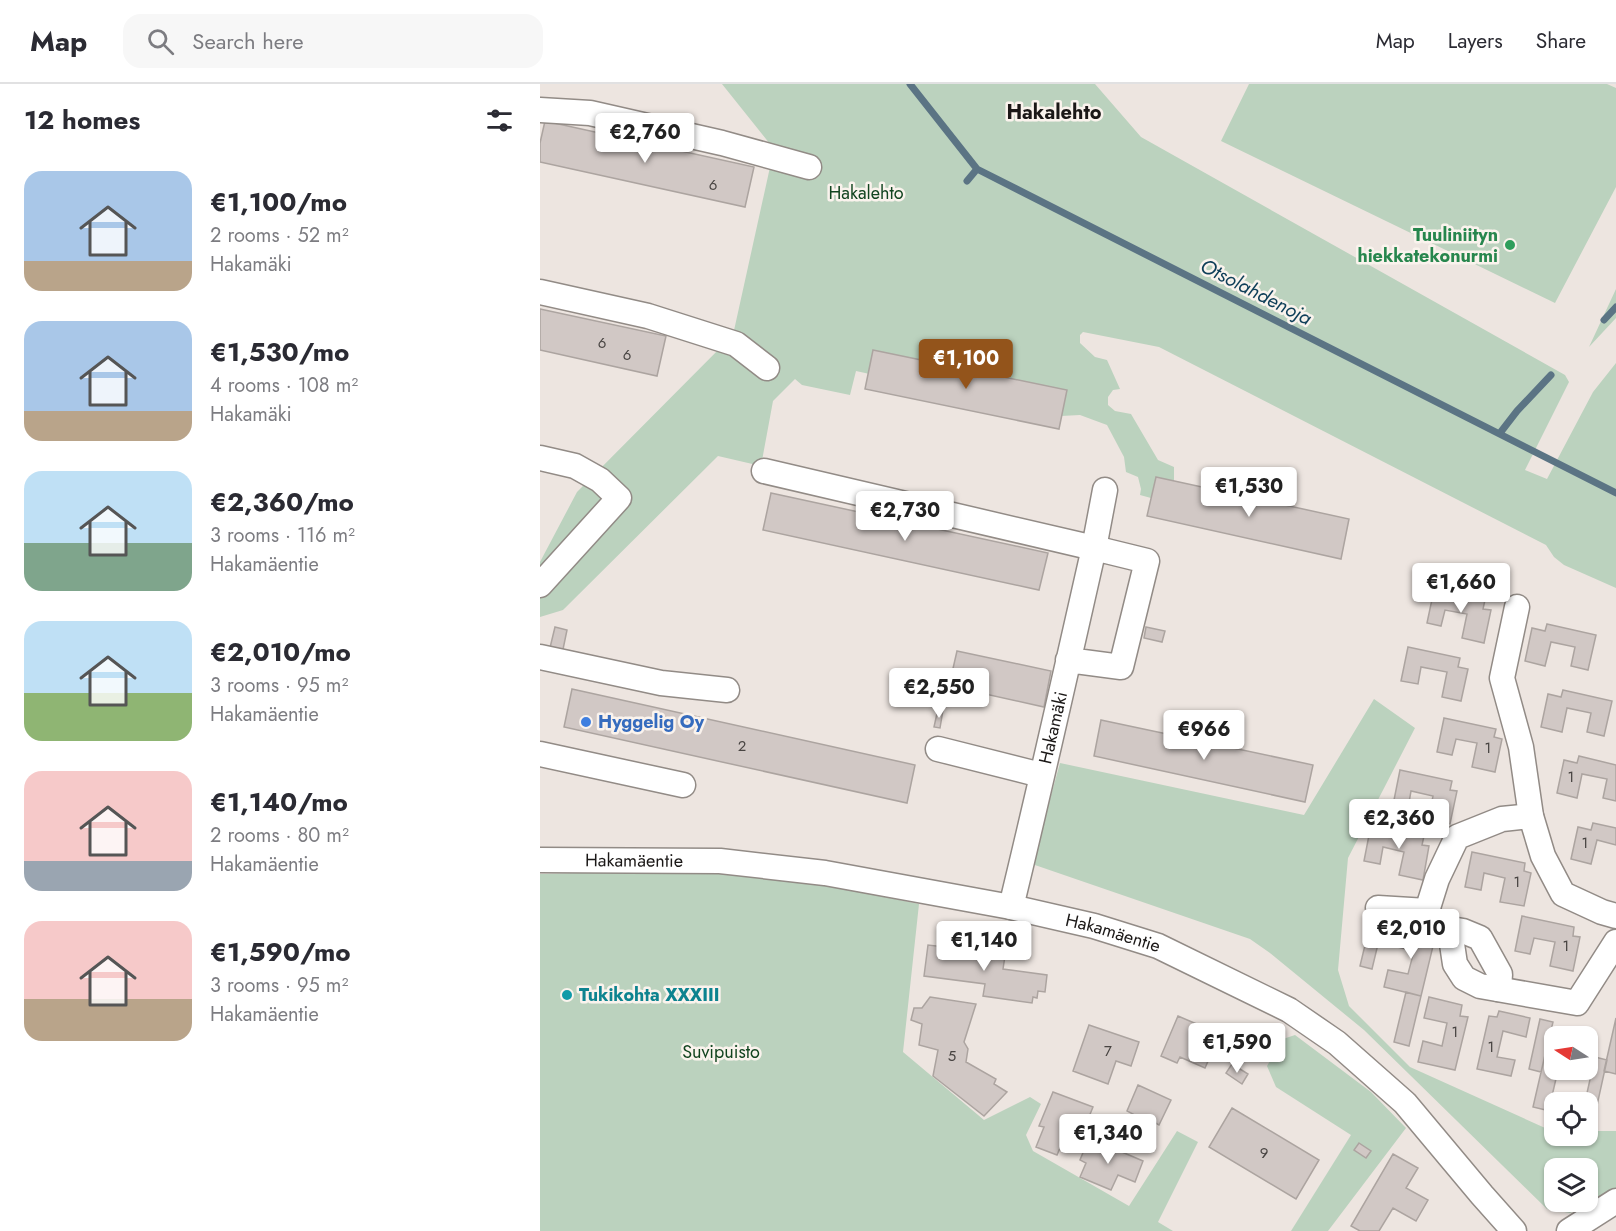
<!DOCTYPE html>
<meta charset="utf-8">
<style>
:root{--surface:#fff;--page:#f7f7f7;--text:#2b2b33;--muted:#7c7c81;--line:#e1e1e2;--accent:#93541b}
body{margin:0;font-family:Jost,sans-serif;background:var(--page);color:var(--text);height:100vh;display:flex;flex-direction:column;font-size:22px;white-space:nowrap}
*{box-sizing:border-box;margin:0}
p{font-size:20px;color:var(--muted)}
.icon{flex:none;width:33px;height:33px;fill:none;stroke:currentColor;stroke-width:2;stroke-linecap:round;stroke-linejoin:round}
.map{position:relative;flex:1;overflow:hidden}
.drawer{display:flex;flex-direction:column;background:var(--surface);width:540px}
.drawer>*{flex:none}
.needle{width:39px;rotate:282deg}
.buttons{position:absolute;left:1004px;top:942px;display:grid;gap:12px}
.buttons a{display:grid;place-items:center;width:54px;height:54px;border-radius:12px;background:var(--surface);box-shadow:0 2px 4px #0004;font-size:30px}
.price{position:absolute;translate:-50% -51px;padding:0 14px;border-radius:6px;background:#fff;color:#222;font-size:20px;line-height:39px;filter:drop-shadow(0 2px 3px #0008)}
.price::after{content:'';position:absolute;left:50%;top:36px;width:18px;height:14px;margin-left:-9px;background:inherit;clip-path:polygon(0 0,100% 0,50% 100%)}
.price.active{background:var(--accent);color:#fff}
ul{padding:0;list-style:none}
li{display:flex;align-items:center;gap:18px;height:150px;padding:0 24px}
li span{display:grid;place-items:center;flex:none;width:168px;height:120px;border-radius:18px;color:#555}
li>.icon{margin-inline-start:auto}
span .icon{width:72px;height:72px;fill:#fffc;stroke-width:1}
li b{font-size:26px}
h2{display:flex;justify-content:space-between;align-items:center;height:72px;padding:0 24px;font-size:26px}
header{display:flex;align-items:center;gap:36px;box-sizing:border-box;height:84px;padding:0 30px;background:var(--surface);border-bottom:2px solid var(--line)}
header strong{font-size:28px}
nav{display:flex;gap:33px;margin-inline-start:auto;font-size:21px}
.search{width:420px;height:54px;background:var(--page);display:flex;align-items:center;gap:15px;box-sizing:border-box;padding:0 21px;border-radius:18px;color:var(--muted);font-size:22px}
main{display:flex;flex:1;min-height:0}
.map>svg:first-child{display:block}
</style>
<header>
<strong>Map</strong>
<div class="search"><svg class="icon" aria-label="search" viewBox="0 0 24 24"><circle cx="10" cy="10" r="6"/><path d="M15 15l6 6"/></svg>Search here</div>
<nav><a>Map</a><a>Layers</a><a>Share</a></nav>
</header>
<main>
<section class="drawer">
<h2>12 homes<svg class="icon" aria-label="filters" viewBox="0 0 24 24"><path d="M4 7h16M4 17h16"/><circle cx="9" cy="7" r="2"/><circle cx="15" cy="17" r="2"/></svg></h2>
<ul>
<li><span style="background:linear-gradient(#a9c7e8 75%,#b9a48a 0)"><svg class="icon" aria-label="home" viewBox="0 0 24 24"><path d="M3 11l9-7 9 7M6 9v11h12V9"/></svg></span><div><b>€1,100/mo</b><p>2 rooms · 52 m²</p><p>Hakamäki</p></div></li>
<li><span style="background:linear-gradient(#a9c7e8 75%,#b9a48a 0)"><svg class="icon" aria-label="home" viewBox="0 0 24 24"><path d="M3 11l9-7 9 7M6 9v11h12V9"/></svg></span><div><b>€1,530/mo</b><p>4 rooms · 108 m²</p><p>Hakamäki</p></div></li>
<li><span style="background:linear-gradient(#bfe0f5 60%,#7fa58c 0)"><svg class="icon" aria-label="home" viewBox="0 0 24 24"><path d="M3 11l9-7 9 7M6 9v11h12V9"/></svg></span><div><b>€2,360/mo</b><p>3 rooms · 116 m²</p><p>Hakamäentie</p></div></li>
<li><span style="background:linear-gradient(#bfe0f5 60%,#8fb573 0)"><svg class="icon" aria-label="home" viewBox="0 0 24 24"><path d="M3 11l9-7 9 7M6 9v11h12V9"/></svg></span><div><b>€2,010/mo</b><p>3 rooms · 95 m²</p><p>Hakamäentie</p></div></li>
<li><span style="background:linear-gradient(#f6c9c9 75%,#9aa5b1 0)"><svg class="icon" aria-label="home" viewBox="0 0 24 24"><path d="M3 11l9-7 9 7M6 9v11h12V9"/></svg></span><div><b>€1,140/mo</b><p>2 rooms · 80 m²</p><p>Hakamäentie</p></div></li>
<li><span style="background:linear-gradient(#f6c9c9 65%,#b9a48a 0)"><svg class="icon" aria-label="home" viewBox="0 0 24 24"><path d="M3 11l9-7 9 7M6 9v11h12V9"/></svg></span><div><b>€1,590/mo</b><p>3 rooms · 95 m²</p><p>Hakamäentie</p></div></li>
</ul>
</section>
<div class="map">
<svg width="1076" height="1147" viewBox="0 0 1076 1147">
<rect width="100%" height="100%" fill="#ede5e0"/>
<path fill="#bbd2be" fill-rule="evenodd" d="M182,0H555L601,53L1025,291L1029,298L985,386L1007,395L1053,308L1076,279V504L1024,481L1014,473L1006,461L619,263L543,248L540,251V259L555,273L567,276L580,305L573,306L568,313V321L575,327L591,330L618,376L634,383V397L616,393L611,414L600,411L601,405L598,393L586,388L584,373L567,341L540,331L521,332L316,287L310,311L262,301L255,295L233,317L221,382L178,372L23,526L0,533V478L37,408L193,251L234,65Z
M709,0H1067L1076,4V103L1015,219L681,57Z
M1076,205V234L1049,263Z
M834,615L875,644L808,774L798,886L809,922L870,983L1014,1048V1052H1047V1047H1076V1104L1061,1115L1030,1129L1007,1125L824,946L730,869L710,855L492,780L520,679L764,731ZM1014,1084H1047V1118H1014Z
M143,786L237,791L379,820L363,968L444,1036L490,1013L501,1020L486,1051L493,1067L589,1122L637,1047L658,1058L618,1138L633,1147H0V790Z
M755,951L831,1008L866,1044L788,1147H751L811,1051L736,1003L727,982L743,955Z"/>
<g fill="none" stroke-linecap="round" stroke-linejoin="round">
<path stroke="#5b7484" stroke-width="7" d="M370,0L437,85L1076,409
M427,97L437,85
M1064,236L1076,223
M960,349L977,327L1011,291"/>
</g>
<path fill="#d1c8c5" stroke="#aca4a0" stroke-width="1.5" d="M5,37L214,83L205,123L0,78V59Z
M0,225L126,252L117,292L0,266Z
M333,266L527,306L519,345L325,305Z
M616,393L809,435L801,475L607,432Z
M231,409L508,469L499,506L223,446Z
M894,506L945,516L943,525L951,526L944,559L922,554L927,530L905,526L901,542L887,539Z
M1007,540L1056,551L1048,586L1031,582L1035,563L1011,558L1005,582L985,577L992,544L1005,547Z
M15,543L27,546L21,575L8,572Z
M606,543L625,547L622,558L604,554Z
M868,563L920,574L918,583L928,585L921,617L902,613L907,588L881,583L878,600L861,597Z
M417,567L511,587L504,623L409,602Z
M32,605L375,681L367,719L24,643Z
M1023,606L1072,617L1064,652L1047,648L1051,629L1027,624L1022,648L1001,643L1008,610L1021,613Z
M398,625L403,626L400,644L394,643Z
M904,634L956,645L954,653L962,655L955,688L932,683L937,659L916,655L912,671L897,668Z
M561,636L773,681L765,718L554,672Z
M1039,672L1076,681V717L1063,714L1067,695L1042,690L1037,714L1017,709L1024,676L1037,679Z
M860,686L912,697L910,706L917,707L910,740L888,736L893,712L871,707L868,724L853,721Z
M1053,739L1076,744V761L1057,756L1051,780L1031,775L1038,743L1051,746Z
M831,741L884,752L882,761L889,762L883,796L859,791L864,768L843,763L840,780L824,777Z
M932,768L985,779L984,787L991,789L984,822L960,818L965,794L944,789L941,806L925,803Z
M832,832L844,835L832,885L820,882Z
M982,832L1034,843L1033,852L1040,853L1033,887L1010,882L1015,858L994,854L990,870L975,867Z
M854,840L889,848L887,857L894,858L881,912L844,903L848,886L868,890L874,867L849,861Z
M423,859L457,864L455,871L465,872L463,885L507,891L505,908L498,907L497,914L493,913L492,919L443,912L445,900L384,892L388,861L422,865Z
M866,908L881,912L869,962L854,958Z
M390,913L436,920L424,958L428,965L426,978L456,995L454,1000L467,1008L444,1032L393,992L398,966L379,961L382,940L371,936L374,924H382Z
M889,913L922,921L920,932L928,933L915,986L878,978L883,957L902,962L907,939L884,934Z
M959,927L990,934L986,953L963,947L957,973L975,976L971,992L937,985L949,932L957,933Z
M638,932L680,950L665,984L640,973L637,979L621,972Z
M1076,934V990L1064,987Z
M1000,935L1013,938L1001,988L989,985Z
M549,941L599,958L591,982L576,977L568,1000L533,987Z
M1014,964V986H1042L1041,991L1018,986L1012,1012L1029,1016V1018H1014V1028L993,1023L1005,971L1012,973Z
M1055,973L1067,976L1056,1026L1047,1025V1018H1045Z
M692,980L708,990L702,1000L686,989Z
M598,1001L631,1016L619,1041L612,1037L604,1054L586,1045L593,1030L587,1027Z
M513,1008L553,1023L537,1062L523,1057L517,1071L496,1063L504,1043L499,1042Z
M692,1024L779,1076L756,1115L669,1063Z
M549,1054L603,1077L595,1098L578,1091L571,1106L540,1093L546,1079L540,1076Z
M819,1059L831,1067L826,1074L814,1066Z
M853,1070L878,1084L866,1104L888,1116L876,1137L853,1124L839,1147H820L811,1142Z"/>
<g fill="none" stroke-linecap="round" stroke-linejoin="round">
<defs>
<g id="minor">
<path d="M0,26L50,29L182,59L269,83"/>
<path d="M0,208L108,232L196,260L227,284"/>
<path d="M0,374L35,382L60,396L79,414L0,501"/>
<path d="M224,387L554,464L565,406"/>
<path d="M977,523L962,594L981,663L991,732L1003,772L1023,810L1062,828L1076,832"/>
<path d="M0,573L121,599L187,606"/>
<path d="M398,665L501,691"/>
<path d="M0,670L143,701"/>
<path id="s1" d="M0,776L180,777L285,789L471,823L554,842L618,862L749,926L797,959L865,1019L942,1111L974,1147"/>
<path id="s2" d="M471,823C500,704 527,583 554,464L607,477L581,583L528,576"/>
<path d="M838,824L887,827L897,795L917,753L962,735L991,732"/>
<path d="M887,827L895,838L905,844L912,860L915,880L924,894L940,902L1037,919L1076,858"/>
<path d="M905,844L923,847L940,854L960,890L959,905"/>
<path d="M1029,1147L1076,1117"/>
</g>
</defs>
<use href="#minor" stroke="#928b86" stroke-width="27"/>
<use href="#minor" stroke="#fff" stroke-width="24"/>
</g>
<circle fill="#2e9e5b" stroke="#faf3ed" stroke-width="2" cx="970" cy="161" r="6"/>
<circle fill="#3f7fe0" stroke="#faf3ed" stroke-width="2" cx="46" cy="638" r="6"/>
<circle fill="#0f9aa8" stroke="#faf3ed" stroke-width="2" cx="27" cy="911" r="6"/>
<g text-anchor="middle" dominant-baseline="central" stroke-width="5" stroke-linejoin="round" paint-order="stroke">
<g font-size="15" fill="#484442">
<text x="173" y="101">6</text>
<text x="62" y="259">6</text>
<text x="87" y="271">6</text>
<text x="202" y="662">2</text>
<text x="948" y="664">1</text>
<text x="1031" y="693">1</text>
<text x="1045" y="759">1</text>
<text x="977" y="798">1</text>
<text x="1026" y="862">1</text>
<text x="915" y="948">1</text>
<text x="951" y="963">1</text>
<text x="568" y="967">7</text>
<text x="412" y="972">5</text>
<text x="724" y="1069">9</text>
</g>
<g font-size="18" fill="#11441f" stroke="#faf3ed">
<text x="326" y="109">Hakalehto</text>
<text x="181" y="968">Suvipuisto</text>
</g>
<g font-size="18" font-weight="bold" fill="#27864d" stroke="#faf3ed" text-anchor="end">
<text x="958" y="151">Tuuliniityn<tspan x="958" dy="21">hiekkatekonurmi</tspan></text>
</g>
<g font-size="18" font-weight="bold" fill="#366cbe" stroke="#faf3ed" text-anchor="start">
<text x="58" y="638">Hyggelig Oy</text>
</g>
<g font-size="18" fill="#1b1817" stroke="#faf3ed">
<text stroke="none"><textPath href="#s2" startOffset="184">Hakamäki</textPath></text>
<text stroke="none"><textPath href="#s1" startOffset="94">Hakamäentie</textPath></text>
<text stroke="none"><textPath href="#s1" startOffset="580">Hakamäentie</textPath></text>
</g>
<g font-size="18" font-weight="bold" fill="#0d838f" stroke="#faf3ed" text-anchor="start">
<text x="39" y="911">Tukikohta XXXIII</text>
</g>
<g font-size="20" font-weight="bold" fill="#1b1817" stroke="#faf3ed">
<text x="514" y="28">Hakalehto</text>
</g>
<g font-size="20" font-style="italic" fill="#0e3e58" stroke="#faf3ed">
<text transform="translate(716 208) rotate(27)">Otsolahdenoja</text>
</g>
</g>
</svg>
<div class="buttons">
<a><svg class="needle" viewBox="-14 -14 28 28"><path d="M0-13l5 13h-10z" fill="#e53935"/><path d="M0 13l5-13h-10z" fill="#7c7c81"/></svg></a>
<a><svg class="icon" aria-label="locate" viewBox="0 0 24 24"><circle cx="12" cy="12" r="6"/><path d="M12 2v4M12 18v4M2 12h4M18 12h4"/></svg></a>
<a><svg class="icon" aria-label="layers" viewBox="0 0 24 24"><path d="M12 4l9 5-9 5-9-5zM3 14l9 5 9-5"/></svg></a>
</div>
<b class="price" style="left:105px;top:80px">€2,760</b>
<b class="price active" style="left:426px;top:306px">€1,100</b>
<b class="price" style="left:709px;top:434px">€1,530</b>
<b class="price" style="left:365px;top:458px">€2,730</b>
<b class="price" style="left:921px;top:530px">€1,660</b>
<b class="price" style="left:399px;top:635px">€2,550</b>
<b class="price" style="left:664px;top:677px">€966</b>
<b class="price" style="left:859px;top:766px">€2,360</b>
<b class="price" style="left:871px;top:876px">€2,010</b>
<b class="price" style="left:444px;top:888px">€1,140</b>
<b class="price" style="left:697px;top:990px">€1,590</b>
<b class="price" style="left:568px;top:1081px">€1,340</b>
</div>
</main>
